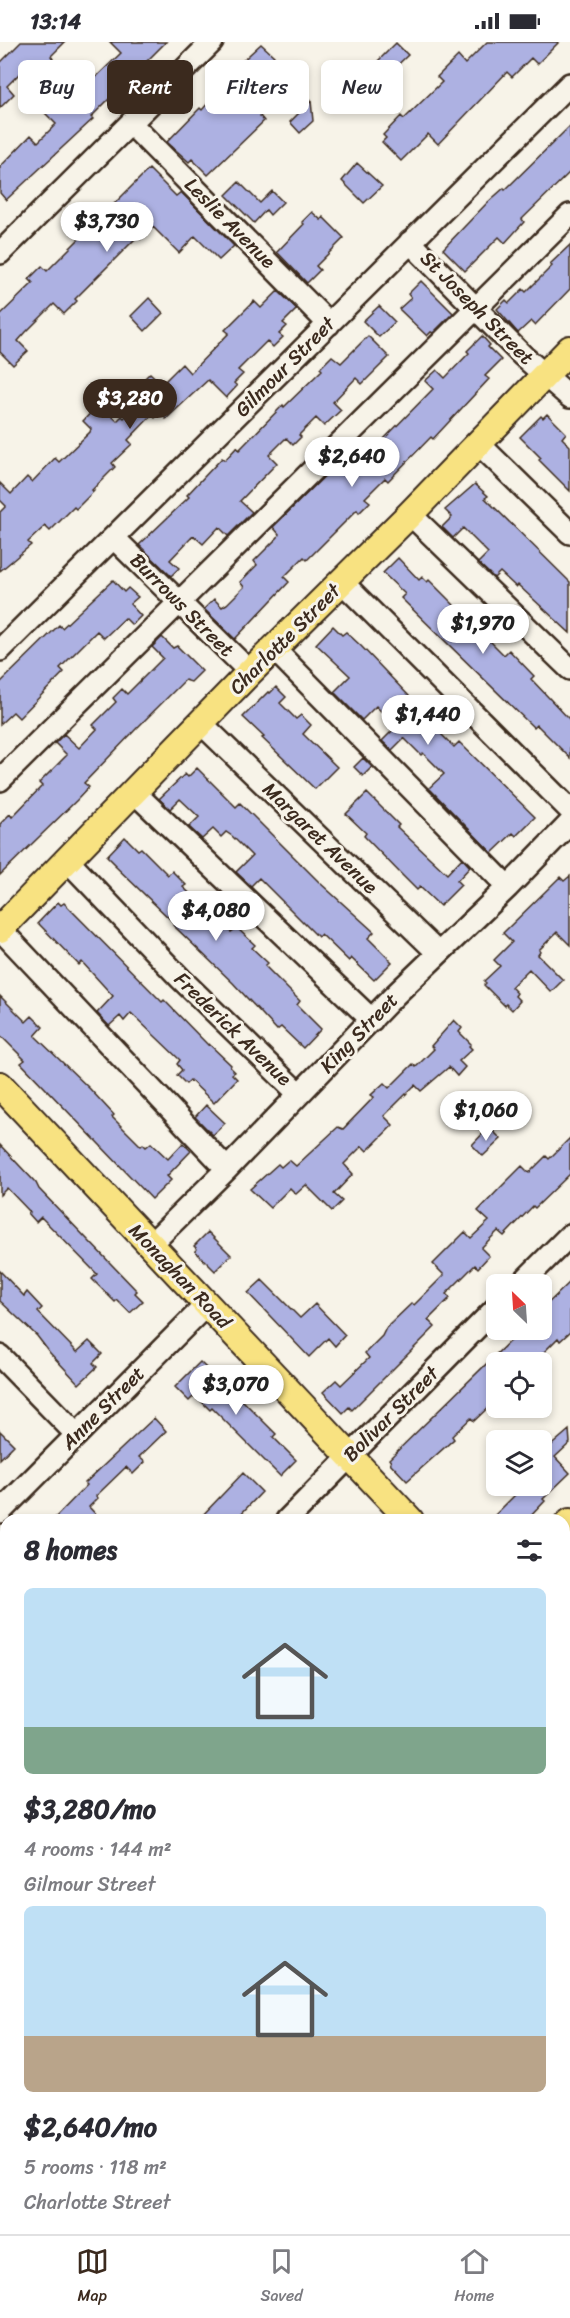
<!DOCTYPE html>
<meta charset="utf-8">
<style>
:root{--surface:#fff;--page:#f2f2f3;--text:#2b2b33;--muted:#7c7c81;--line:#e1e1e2;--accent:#3b2a1e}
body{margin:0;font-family:Sriracha,sans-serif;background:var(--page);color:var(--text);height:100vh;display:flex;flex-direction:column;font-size:22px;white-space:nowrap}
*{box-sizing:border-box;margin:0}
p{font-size:20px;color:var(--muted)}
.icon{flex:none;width:33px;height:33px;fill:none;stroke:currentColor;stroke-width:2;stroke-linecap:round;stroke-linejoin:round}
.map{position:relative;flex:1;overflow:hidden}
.sheet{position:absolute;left:0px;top:1472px;width:570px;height:722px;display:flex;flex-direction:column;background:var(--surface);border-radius:18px 18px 0 0;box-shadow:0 3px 9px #0003}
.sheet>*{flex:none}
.hud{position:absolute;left:18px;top:18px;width:534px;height:54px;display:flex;gap:12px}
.needle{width:39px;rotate:335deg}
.tools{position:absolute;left:486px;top:1232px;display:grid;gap:12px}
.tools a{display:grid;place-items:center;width:66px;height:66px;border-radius:9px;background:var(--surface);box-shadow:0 3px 9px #0003;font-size:30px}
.price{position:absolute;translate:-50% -51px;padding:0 14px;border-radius:21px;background:#fff;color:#222;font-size:20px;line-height:39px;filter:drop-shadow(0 2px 3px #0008)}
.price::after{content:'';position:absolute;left:50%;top:36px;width:18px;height:14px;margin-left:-9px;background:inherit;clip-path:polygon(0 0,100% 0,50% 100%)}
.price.selected{background:var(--accent);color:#fff}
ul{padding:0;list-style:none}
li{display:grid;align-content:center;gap:12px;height:318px;padding:0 24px}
li span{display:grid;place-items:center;height:186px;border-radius:9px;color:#555}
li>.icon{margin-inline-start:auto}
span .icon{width:108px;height:108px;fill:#fffc;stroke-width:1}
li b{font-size:26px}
h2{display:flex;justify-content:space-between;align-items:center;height:72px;padding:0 24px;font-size:26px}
.pill{padding:0 21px;border-radius:9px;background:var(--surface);box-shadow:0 3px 9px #0003;font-size:21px;line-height:54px}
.pill.selected{background:var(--accent);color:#fff}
.status{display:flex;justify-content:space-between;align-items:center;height:42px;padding:0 30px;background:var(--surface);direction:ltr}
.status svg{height:16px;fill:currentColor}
.tabs{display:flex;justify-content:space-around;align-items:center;height:84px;border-top:2px solid var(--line);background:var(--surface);font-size:16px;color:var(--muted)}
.tabs a{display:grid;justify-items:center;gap:3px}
.tabs .selected{color:var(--accent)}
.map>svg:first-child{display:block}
</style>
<div class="status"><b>13:14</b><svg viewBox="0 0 49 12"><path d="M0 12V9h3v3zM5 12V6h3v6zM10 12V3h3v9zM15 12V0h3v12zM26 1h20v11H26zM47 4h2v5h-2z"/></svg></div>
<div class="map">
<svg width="570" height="2192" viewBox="0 0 570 2192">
<rect width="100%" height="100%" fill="#f7f3e8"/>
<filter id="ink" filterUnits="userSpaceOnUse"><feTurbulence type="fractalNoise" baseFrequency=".0167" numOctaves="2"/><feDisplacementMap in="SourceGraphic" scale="12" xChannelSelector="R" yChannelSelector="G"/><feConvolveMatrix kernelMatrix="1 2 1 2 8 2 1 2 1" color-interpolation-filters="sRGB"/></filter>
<g filter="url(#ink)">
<path fill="#e1dfe6" d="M564,1762L570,1768V2155L564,2160Z"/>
<path fill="#b7e5a3" stroke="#798860" stroke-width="1.5" d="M564,1898L570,1905V1982L564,1977Z
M570,2155V2192H345L350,2187H564V2159Z"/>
<path fill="#adb1e2" stroke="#3b2a1e" stroke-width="1.5" d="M21,0H65L51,14L53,17L34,35L25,26L7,44L14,52L0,66V21Z
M110,0H166L91,75L93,77L6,158L0,151V125L31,93L38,100L56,82L42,68L63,47L73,57L121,11Z
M487,0H559L537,22L531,16L512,35L507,30L438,102L428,92L401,119L382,100L386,96L383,93L401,74L404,77L442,40L437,35L458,14L465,22Z
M396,1L408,13L387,33L375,22Z
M261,2L274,14L268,20L279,32L271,40L283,51L260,74L264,79L208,133L192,117L189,120L167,100L200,66L202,68L239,26L237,24Z
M311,59L313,79L300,91L290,80Z
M570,84V130L522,177L524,180L505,201L499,195L465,229L443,207L487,161L504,146L505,148Z
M357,121L382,144L364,161L342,139Z
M149,127L176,154L181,150L234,204L219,218L195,194L179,211L153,185L141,197L138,194L75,257L77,259L64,272L54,262L26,290L18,299L28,309L13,323L0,310V273L33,241L29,237L42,224L47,229L87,189L83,185L96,172L100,176Z
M239,140L260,161L272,149L283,160L270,173L266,168L254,181L226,153Z
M312,170L321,178L323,175L344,196L316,224L320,228L307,241L277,210L304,182L302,180Z
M570,203V247L535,283L531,279L518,291L497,267L506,258L509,261L523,247L526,250L552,224L550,222Z
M421,239L453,271L433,291L431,290L427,294L399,267L411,256L408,252Z
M278,249L297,267L283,281L287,284L279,292L283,295L273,305L267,299L238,328L243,332L234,341L237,344L226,356L208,338L166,377L160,371L155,376L152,373L128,398L132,402L112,421L115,425L92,448L94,449L76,467L74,465L50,489L45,484L28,500L31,503L0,529V470L6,464L0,458V441L11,452L27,435L32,440L55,416L59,420L90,390L91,387L83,379L97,364L105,373L108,370L117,379L122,374L124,376L148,352L139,342L150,331L162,342L182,322L190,331L229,291L225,288L254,259L261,266Z
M149,256L163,271L145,289L131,274Z
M379,264L395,280L379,295L363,279Z
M368,294L389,315L362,342L356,336L333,360L341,368L324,384L316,376L299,393L301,395L293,403L286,396L269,413L277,421L240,459L252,470L228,494L219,485L203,502L194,494L192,495L170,518L179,526L171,534L139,503L189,455L187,453L222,416L225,418L237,405L239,408L283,363L284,365L322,328L320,326L332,314L341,321Z
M482,294L490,303L488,305L501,318L485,334L489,337L433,397L431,395L388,439L385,436L365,456L370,460L359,471L357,468L307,518L304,515L284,535L289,540L235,597L204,567L214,557L222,565L227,562L244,545L240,540L257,523L254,519L278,495L279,492L273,485L355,404L362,411L369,405L373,408L433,347L425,339L437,328L445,336L469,311L467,309Z
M547,372L566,391L562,396L570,404V449L539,418L541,416L520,395L541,374L543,376Z
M475,442L488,454L485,456L570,540V591L518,543L516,545L500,530L494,536L478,521L488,511L463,486L453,496L442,485L452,475L445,468Z
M398,516L419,538L422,535L427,540L429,538L504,613L509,608L534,634L531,637L570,678V716L537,683L534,686L401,556L405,552L383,531Z
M113,538L124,550L128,546L138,555L130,562L141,574L132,583L125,576L104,596L97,589L60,626L64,630L19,676L13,670L0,682V641L59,583L62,586Z
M333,584L342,593L346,590L361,604L409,654L406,657L454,705L459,700L535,775L516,794L513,791L492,811L429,746L444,732L423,711L421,713L404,696L392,708L382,699L396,685L376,664L362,678L334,650L350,634L316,602Z
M162,595L173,606L177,604L202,629L191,640L185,638L137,686L84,741L89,745L77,758L0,833V782L10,772L12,775L42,744L39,741L67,713L55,701L64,692L79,706L97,687L93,683L116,660L113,656L122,647L127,652L163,616L152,605Z
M276,645L286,655L280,661L296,677L301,673L311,683L303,692L337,725L315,747L262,696L264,695L243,675L268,650L270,651Z
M363,716L372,725L363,734L354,725Z
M197,726L236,765L240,761L320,841L374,890L368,896L392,920L374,938L351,916L349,919L321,892L318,895L259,836L251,844L236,830L252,814L232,794L226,790L221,795L213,787L202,797L189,785L199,775L180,757L170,767L159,757L185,732L188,735Z
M367,751L399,783L397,785L447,832L462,816L470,825L457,839L461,843L440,864L420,845L417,848L403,834L364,794L366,791L346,772Z
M125,795L138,808L141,806L168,833L172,829L186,843L183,845L231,890L237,886L255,903L252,906L268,921L265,924L300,959L297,963L321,987L303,1006L281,985L277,988L233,941L173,883L174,881L115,824L116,823L107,814Z
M570,834V903L557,890L539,908L540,910L538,913L563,938L551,950L529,927L511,945L517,951L515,954L520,959L512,968L506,962L505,964L484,943L486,941L484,939L500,924L494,918L512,900L503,891L560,835L564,839Z
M58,860L61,863L64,861L162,960L164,958L208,1003L209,1002L231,1023L230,1025L235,1030L232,1032L237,1037L214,1061L190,1038L186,1042L177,1033L182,1028L177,1022L180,1018L131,971L124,979L120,974L109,984L97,971L113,954L82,920L79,923L38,881Z
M0,954L26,980L32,974L43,985L35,994L90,1047L114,1073L112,1075L141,1104L143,1102L146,1105L151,1101L168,1117L183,1101L191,1109L167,1134L171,1138L152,1157L21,1021L25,1018L0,993Z
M454,978L462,986L459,990L471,1002L469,1004L472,1007L459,1019L465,1025L457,1034L449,1025L421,1049L415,1043L384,1074L393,1083L367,1109L362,1104L344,1122L353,1132L334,1152L342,1159L332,1169L306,1143L296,1152L290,1146L270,1166L250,1147L278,1122L281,1125L289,1118L296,1124L338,1085L343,1087L374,1055L371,1053L384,1041L389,1046L413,1022L416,1025L434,1007L431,1004Z
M206,1063L225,1081L213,1093L195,1075Z
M489,1085L501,1097L483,1114L472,1103Z
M570,1096V1132L535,1166L533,1164L504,1194L498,1189L481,1206L489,1214L478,1226L475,1223L446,1252L450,1256L428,1278L435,1285L352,1368L349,1365L343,1371L323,1350L336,1338L341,1343L369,1316L365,1311L382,1294L386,1286L412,1261L414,1263L444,1233L433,1222L465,1190L471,1196L489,1179L478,1169L500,1146L522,1124L529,1131L546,1114L549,1117Z
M0,1103L36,1141L39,1147L137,1249L135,1251L143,1259L130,1271L117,1258L115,1260L92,1237L97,1232L41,1175L36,1180L28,1171L30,1170L7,1146L0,1153Z
M208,1190L231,1213L215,1229L195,1209L197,1207L194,1204Z
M0,1229L24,1254L27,1250L42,1266L38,1270L77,1310L89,1299L102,1312L93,1321L97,1325L79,1342L50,1311L37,1294L0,1259Z
M262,1238L300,1276L315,1262L345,1293L335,1304L328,1296L309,1315L248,1251Z
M570,1240V1290L560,1299L558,1296L534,1320H496V1358L474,1379L471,1376L452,1394L454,1397L407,1439L390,1421L391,1420L389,1417L522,1287H542V1267Z
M200,1320L239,1358L241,1357L276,1392L273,1395L296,1418L280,1434L212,1366L210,1368L195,1353L189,1359L175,1345Z
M154,1376L166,1389L139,1415L145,1420L133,1432L126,1425L96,1454L98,1456L89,1465L101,1478H53L87,1443L85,1441Z
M569,1388L570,1401L555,1415L570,1431L543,1457L545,1459L527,1478H490L516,1452L509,1443H542V1401L547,1407Z
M0,1389L14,1403L0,1417Z
M243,1431L262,1450L235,1478H198Z"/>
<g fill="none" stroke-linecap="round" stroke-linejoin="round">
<defs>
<path id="minor" d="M131,82L329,282
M410,200L523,314L570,355
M0,211L212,0
M479,402L570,491
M410,472L570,627
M114,496L250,630
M342,540L570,768
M274,607L508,845
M0,608L570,42
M201,681L438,911
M0,738L570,173
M134,750L372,978
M68,819L181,937L299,1052
M0,887L227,1127
M150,1203L227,1127L395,953L508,845L570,781
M521,1242L570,1193
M0,1314L77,1393
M0,1470L207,1262
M287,1478L496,1266
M0,1627L6,1633
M0,2172L6,2179
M161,2187L165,2192
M289,2187L293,2192"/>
<path id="major" d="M0,887L250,630L410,472L570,307
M0,1043L410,1478
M564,1486L570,1480
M564,1729L570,1736
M0,2042L6,2036"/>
</defs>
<use href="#minor" stroke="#3b2a1e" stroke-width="26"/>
<use href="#major" stroke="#3b2a1e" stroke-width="30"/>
<path stroke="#3b2a1e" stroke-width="3" stroke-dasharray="6 4.5" stroke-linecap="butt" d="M564,1816L570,1823
M566,1833L570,1829
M564,1937L570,1943"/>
<use href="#minor" stroke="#f7f3e8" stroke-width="21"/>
<use href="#major" stroke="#f8e281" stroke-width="26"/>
</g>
</g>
<g text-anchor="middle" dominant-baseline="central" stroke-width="6" stroke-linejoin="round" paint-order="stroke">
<g font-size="20" fill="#3b2a1e" stroke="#f7f3e8">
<text transform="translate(230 181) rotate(45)">Leslie Avenue</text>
<text transform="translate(477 266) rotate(45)">St Joseph Street</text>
<text transform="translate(285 325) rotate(-45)">Gilmour Street</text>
<text transform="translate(182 563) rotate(45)">Burrows Street</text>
<text transform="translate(285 597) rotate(-45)">Charlotte Street</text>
<text transform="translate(320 796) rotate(44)">Margaret Avenue</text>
<text transform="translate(233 987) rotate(44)">Frederick Avenue</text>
<text transform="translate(359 991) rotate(-46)">King Street</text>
<text transform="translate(180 1234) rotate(46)">Monaghan Road</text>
<text transform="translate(103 1366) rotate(-45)">Anne Street</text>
<text transform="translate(391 1372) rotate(-45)">Bolivar Street</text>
</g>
</g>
</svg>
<div class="tools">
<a><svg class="needle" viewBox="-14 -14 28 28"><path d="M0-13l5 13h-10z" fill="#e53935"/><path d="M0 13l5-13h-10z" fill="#7c7c81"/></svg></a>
<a><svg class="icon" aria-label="locate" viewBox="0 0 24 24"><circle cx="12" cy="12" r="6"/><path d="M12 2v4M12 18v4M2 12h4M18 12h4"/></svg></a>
<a><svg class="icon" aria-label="layers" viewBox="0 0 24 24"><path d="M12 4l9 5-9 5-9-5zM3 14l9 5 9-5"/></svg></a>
</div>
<b class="price" style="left:107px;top:211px">$3,730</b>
<b class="price selected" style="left:130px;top:388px">$3,280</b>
<b class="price" style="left:352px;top:446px">$2,640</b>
<b class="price" style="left:483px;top:613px">$1,970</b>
<b class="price" style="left:428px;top:704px">$1,440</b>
<b class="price" style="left:216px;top:900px">$4,080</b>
<b class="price" style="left:486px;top:1100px">$1,060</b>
<b class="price" style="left:236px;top:1374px">$3,070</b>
<div class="hud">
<a class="pill">Buy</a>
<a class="pill selected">Rent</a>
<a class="pill">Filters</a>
<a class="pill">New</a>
</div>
<section class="sheet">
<h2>8 homes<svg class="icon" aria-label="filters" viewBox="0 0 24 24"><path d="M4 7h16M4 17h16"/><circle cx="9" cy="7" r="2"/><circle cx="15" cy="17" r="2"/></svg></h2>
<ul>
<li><span style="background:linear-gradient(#bfe0f5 75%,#7fa58c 0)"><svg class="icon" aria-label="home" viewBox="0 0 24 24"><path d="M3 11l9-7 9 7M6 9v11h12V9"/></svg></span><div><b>$3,280/mo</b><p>4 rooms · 144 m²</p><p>Gilmour Street</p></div></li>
<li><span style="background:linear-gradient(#bfe0f5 70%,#b9a48a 0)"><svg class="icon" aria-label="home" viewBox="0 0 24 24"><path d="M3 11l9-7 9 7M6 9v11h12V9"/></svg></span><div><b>$2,640/mo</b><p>5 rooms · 118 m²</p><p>Charlotte Street</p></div></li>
</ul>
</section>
</div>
<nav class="tabs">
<a class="selected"><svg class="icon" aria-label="map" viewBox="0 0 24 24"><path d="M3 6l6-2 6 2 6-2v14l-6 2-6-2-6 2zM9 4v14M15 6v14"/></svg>Map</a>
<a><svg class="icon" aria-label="saved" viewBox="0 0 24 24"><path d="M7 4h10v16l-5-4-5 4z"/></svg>Saved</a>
<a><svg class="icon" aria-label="home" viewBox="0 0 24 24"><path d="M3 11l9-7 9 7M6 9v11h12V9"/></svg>Home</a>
</nav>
